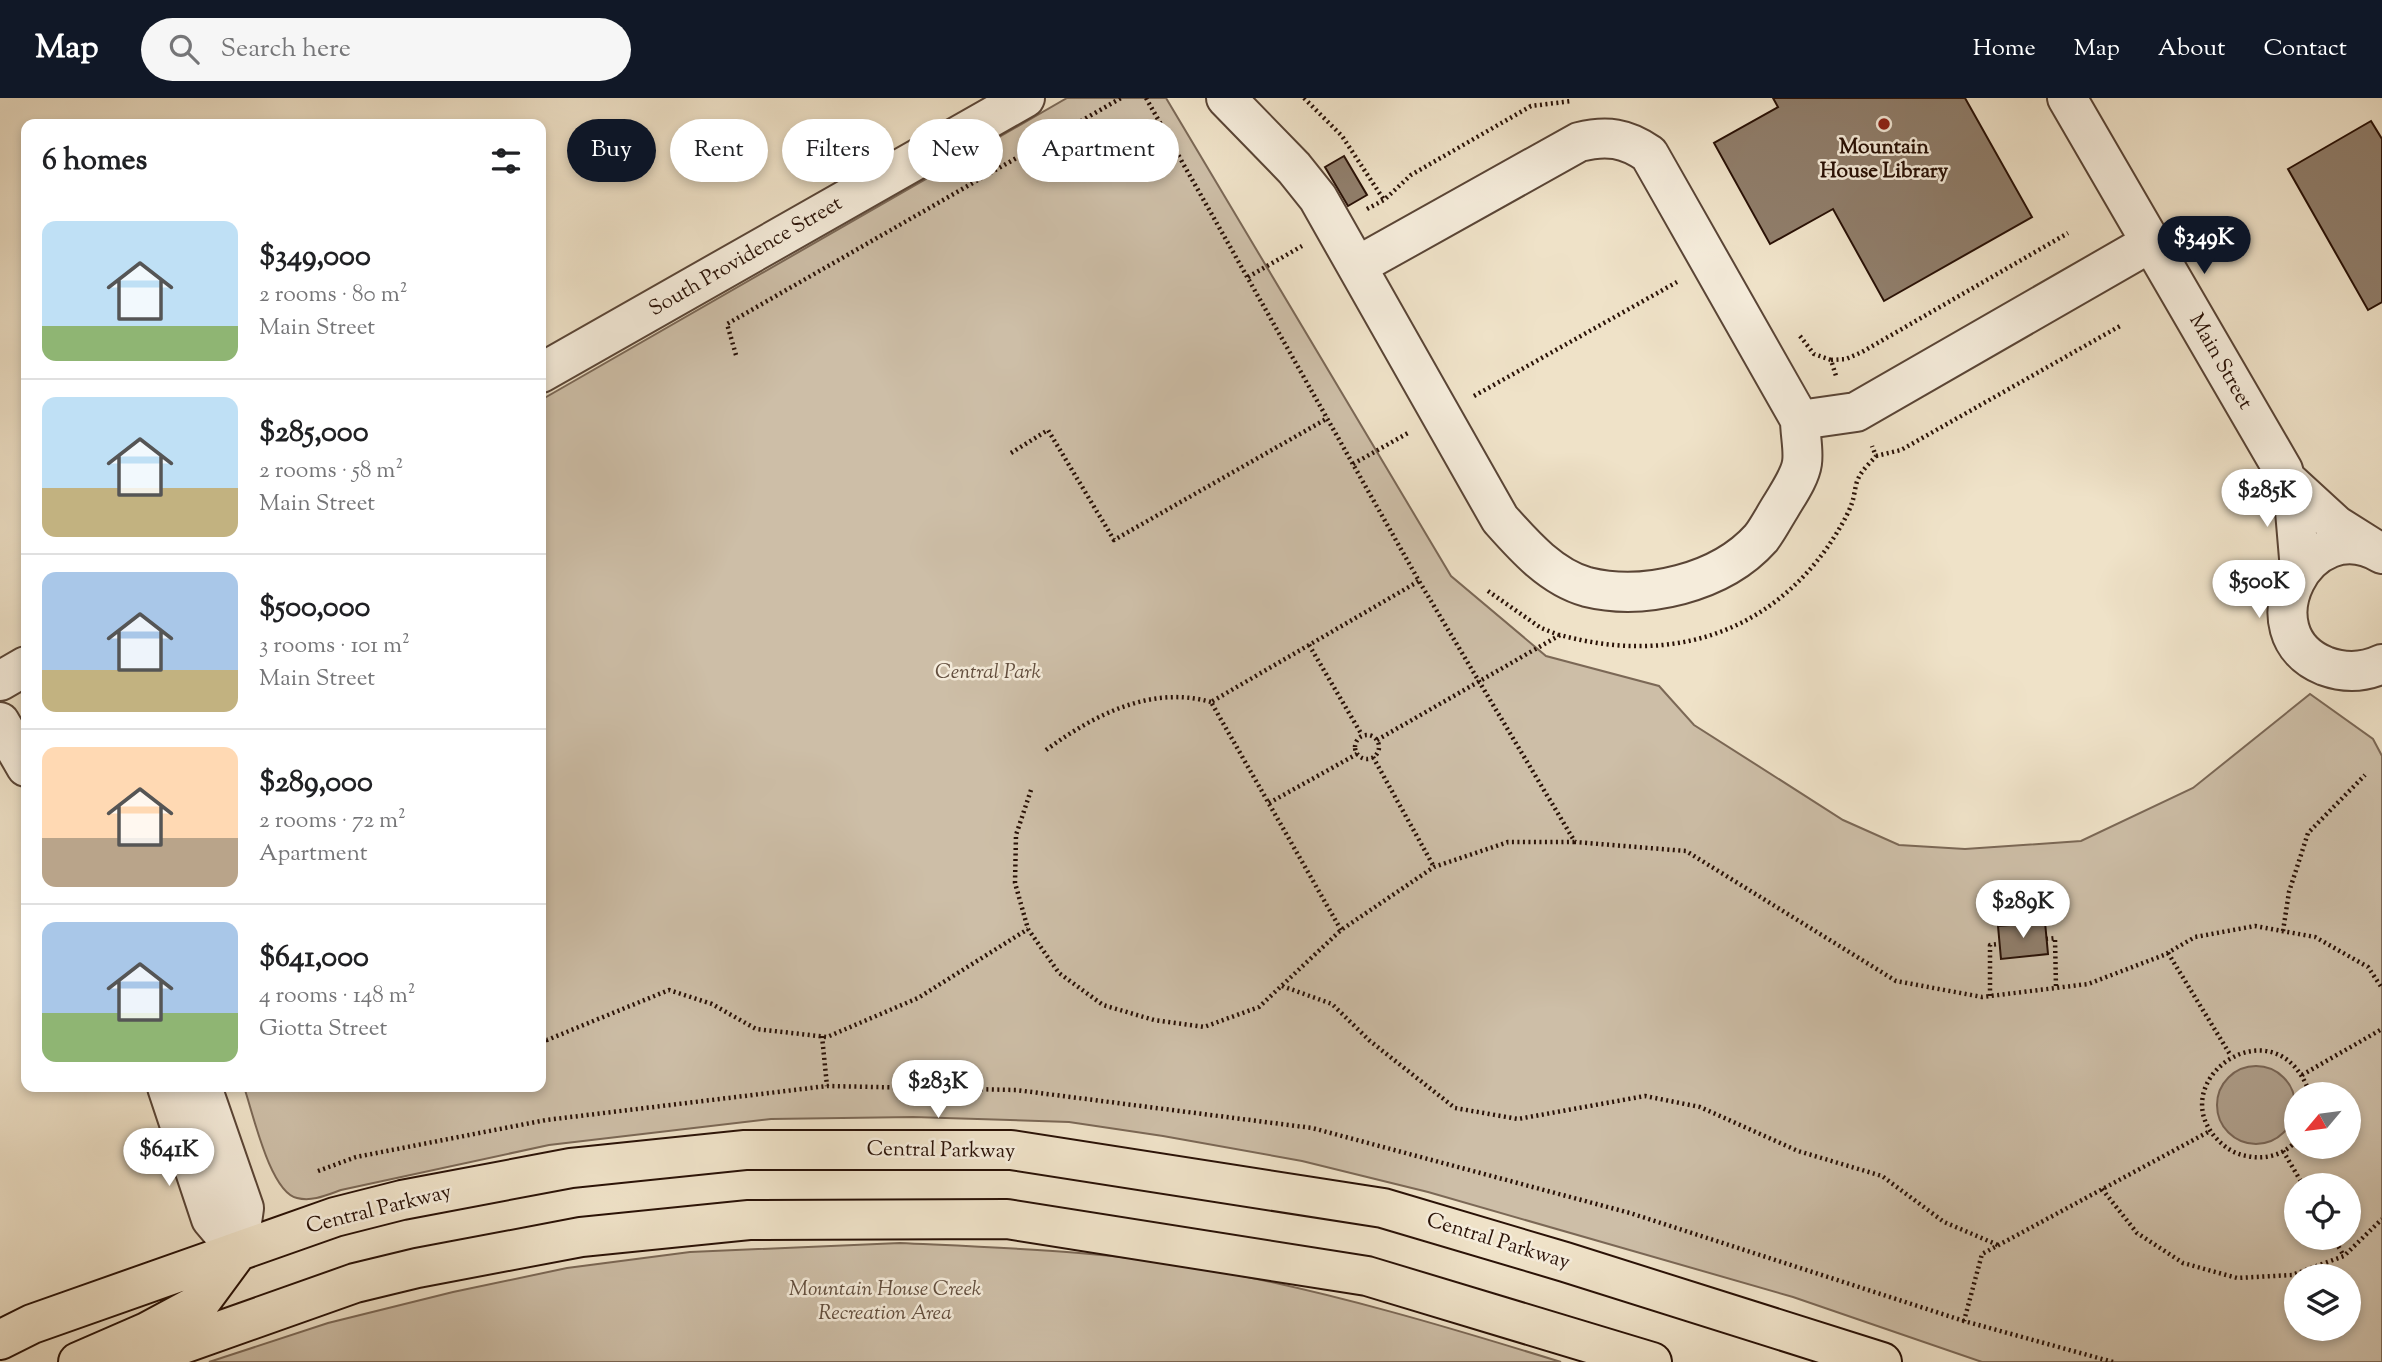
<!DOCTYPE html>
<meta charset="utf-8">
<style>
:root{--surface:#fff;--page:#f6f6f6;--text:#202124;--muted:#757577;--line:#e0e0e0;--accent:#111827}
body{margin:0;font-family:"Sorts Mill Goudy",serif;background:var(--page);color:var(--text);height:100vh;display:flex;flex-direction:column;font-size:26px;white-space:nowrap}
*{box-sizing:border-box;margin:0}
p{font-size:23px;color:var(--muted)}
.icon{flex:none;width:38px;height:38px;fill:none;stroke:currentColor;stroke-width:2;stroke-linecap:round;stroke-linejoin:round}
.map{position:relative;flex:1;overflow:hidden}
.sheet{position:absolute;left:21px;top:21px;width:525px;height:973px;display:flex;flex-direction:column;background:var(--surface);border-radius:14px;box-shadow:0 4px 10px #0003}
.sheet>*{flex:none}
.guide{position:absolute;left:567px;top:21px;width:665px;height:63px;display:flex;gap:14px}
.needle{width:46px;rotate:241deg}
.tools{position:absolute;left:2284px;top:984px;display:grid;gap:14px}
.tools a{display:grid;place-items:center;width:77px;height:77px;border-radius:50%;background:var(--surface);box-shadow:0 4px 10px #0003;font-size:35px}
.price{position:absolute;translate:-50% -60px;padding:0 16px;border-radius:24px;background:#fff;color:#222;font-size:23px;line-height:46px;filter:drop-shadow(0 2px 4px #0008)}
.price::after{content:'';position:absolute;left:50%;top:42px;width:21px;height:16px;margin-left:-10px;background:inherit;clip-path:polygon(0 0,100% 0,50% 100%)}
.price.on{background:var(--accent);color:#fff}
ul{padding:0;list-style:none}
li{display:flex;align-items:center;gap:21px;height:175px;padding:0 21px}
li+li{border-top:2px solid var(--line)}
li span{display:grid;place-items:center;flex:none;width:196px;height:140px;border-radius:14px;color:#555}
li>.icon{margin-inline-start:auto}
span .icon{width:84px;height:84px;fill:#fffc;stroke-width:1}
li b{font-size:30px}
h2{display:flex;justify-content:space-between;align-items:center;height:84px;padding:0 21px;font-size:30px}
.pill{padding:0 24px;border-radius:32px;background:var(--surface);box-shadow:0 4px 10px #0003;font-size:24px;line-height:63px}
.pill.on{background:var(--accent);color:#fff}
header{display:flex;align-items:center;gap:42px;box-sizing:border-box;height:98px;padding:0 35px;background:var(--accent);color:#fff}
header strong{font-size:33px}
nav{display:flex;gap:38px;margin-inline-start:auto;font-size:24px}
.search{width:490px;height:63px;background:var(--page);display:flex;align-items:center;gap:18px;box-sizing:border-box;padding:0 24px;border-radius:38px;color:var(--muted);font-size:26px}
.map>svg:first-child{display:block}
</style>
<header>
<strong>Map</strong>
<div class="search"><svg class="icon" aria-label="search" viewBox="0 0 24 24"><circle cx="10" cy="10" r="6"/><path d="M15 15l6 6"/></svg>Search here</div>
<nav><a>Home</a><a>Map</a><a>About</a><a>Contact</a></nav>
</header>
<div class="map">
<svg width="2382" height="1264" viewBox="0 0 2382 1264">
<rect width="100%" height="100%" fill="#efe2c8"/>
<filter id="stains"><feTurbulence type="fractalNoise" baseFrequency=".00286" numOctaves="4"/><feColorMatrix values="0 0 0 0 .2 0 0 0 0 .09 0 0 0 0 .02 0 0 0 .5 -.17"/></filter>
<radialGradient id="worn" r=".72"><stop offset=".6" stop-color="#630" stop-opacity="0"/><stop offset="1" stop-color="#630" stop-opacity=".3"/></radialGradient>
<path fill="#cdbea7" stroke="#7b6856" stroke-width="2" fill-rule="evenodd" d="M1067,0H1166L1451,478L1546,558L1659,588L1694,627L1843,722L1899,747L1965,751L2081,743L2193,690L2310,596L2373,641L2382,658V1264H1982L1793,1199L1428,1094L1302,1063L1163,1038L1069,1024L913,1019L771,1021L549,1047L341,1092C327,1097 312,1104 297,1100C270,1094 253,1015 244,989H541V302ZM2296,996H2348V1048H2296ZM2296,1087H2348V1139H2296ZM2296,1178H2348V1230H2296Z
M900,1145C1006,1150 1113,1153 1217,1173C1334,1195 1448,1229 1561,1264H209L328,1225L453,1194L567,1170L690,1154Z"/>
<path fill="#ac9b86" stroke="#786453" stroke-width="2" d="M2217 1007a39 39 0 1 1 78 0a39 39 0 1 1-78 0Z"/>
<path fill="#907e6b" stroke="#291106" stroke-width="2" d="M1773,0H1965L2032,119L1884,203L1833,111L1770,146L1714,45L1778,9Z
M2371,23L2382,41V204L2368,212L2288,71Z
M1344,58L1367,97L1348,108L1325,69Z
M2045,824L2048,856L2001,861L1998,828Z"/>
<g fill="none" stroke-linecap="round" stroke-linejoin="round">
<defs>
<path id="minor" d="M1226,0L1294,70L1318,100L1500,421C1524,448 1551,479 1587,489C1644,503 1721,485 1761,440C1768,431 1774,419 1781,408C1788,396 1800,379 1802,365C1804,352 1800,336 1800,322L1649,56C1626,40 1607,37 1579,44L1357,168
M2067,0L2283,372L2295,413L2300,472
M541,275L1025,0
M1800,322L1856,314L2150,145
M2288,383L2336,427L2374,451
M2382,456C2307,411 2245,536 2325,568C2344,575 2363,575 2382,566
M0,583L26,568
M0,624L26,669
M167,989L211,1121L238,1153
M202,989L244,1110L238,1153"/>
<path id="major" d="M0,1242L32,1226L335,1119L402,1102L571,1070L745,1052H1011L1383,1110L1565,1164L1882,1264
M78,1264L147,1234L199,1206L238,1153
M132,1264L355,1185L417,1170L581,1139L749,1122L1007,1121L1367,1178L1652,1264"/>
</defs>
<use href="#minor" stroke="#5a4536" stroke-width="42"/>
<use href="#major" stroke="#291106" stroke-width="42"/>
<path stroke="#291106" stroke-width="4.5" stroke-dasharray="2 3.5" stroke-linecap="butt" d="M1146,0L1419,483L1575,744L1686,753L1896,883L1982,899L2088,886L2164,857L2195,839L2255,828L2315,839L2368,869L2382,890
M1304,0L1342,38L1384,102
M1367,111L1384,102L1411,77L1531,8L1572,3
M1248,179L1302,148
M1800,238L1814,256L1831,262L1836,278
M736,257L727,226L1121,0
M1831,262L1846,261L1862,254L2068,135
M1474,298L1677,184
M1011,355L1048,332L1114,442L1328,320
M1876,358L1901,352L2120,228
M1353,366L1408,335
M1488,493L1541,530L1559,537
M1309,547L1362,637
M1355 649a12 12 0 1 1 24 0a12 12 0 1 1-24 0Z
M1377,642L1560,537C1666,566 1765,539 1829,447C1837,435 1847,419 1852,405C1855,396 1855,386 1859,379C1863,371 1871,364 1876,358L1872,348
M1046,652C1094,617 1151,587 1211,604
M1373,659L1434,769
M1031,692L1016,737L1015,785L1028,831L1059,875L1103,907L1154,922L1204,929L1259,909L1341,832L1434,769L1508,744H1575
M1269,705L1357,656
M1341,832L1211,604L1419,483
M2283,833L2289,794L2308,735L2365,677
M2046,841L2055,840L2056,890
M2168,855L2231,958
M1282,888L1332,906L1370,943L1455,1010L1518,1021L1645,998L1700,1009L1798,1053L1882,1078L1944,1124L1998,1147
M1990,898V847L1999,846
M822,938L827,988
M541,940L547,942L669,892L712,906L756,931L827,939L918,900L1028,831
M2302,977L2382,931
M2296,1043C2284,1057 2265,1062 2247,1058C2234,1056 2224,1049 2215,1039C2164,979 2278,903 2310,996
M2283,1053L2303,1087
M318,1073L356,1059L546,1022L827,988L1016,992L1312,1030L1630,1115L1964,1223
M2102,1091L2137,1135L2183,1165L2237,1180L2292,1177L2344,1158L2382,1121
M2333,1139L2344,1158
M2113,1264L1964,1223L1982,1156L2210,1033"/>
<use href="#minor" stroke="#f5ecdb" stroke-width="38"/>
<use href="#major" stroke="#efe2c8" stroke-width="38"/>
</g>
<circle fill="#8f2418" stroke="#f5ecdb" stroke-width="2.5" cx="1884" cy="26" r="7"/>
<g text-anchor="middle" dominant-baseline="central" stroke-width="5" stroke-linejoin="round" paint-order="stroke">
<g font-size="21" font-weight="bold" fill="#291106" stroke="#f5ecdb">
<text x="1884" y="50">Mountain<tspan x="1884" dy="24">House Library</tspan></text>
</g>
<g font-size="21" fill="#291106" stroke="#f5ecdb">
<text transform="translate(746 159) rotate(-30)">South Providence Street</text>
<text transform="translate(2220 264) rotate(60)">Main Street</text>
<text transform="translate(941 1053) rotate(1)">Central Parkway</text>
<text transform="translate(379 1112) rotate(-14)">Central Parkway</text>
<text transform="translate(1498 1144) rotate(17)">Central Parkway</text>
</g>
<g font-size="21" font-style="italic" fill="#624e3e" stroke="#f5ecdb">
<text x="988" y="575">Central Park</text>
<text x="885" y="1192">Mountain House Creek<tspan x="885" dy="24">Recreation Area</tspan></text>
</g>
</g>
<rect width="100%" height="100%" filter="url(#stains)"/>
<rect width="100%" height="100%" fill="url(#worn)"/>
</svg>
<div class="tools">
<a><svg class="needle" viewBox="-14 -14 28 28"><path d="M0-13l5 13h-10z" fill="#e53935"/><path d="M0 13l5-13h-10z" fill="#757577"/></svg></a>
<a><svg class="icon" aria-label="locate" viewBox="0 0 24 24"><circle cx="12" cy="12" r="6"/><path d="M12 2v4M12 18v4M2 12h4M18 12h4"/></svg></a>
<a><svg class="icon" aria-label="layers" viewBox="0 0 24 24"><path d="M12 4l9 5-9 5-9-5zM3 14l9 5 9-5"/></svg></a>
</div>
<b class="price on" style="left:2204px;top:178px">$349K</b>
<b class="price" style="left:2267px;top:431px">$285K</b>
<b class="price" style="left:2259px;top:522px">$500K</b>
<b class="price" style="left:2023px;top:842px">$289K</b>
<b class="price" style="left:938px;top:1022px">$283K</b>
<b class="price" style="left:169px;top:1090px">$641K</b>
<div class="guide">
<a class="pill on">Buy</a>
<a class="pill">Rent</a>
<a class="pill">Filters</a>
<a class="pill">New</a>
<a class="pill">Apartment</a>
</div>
<section class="sheet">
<h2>6 homes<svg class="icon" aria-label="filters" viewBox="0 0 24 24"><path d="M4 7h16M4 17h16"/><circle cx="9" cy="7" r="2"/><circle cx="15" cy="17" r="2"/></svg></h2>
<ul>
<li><span style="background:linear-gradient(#bfe0f5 75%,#8fb573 0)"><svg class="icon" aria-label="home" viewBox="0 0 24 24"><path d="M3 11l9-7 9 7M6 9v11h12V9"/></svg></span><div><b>$349,000</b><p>2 rooms · 80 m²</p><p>Main Street</p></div></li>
<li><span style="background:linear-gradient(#bfe0f5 65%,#c2b280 0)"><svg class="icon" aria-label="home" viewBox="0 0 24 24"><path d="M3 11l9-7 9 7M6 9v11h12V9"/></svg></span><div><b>$285,000</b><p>2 rooms · 58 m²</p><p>Main Street</p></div></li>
<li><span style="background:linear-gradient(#a9c7e8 70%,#c2b280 0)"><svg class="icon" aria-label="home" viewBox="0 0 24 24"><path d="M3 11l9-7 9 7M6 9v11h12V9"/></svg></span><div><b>$500,000</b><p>3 rooms · 101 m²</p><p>Main Street</p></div></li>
<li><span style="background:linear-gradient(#ffd9b3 65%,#b9a48a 0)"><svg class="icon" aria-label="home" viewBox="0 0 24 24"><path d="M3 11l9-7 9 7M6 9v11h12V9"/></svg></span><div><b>$289,000</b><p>2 rooms · 72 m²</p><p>Apartment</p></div></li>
<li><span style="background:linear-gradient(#a9c7e8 65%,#8fb573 0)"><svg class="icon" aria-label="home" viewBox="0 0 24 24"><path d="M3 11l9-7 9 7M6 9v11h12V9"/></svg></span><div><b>$641,000</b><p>4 rooms · 148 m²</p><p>Giotta Street</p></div></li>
</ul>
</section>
</div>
